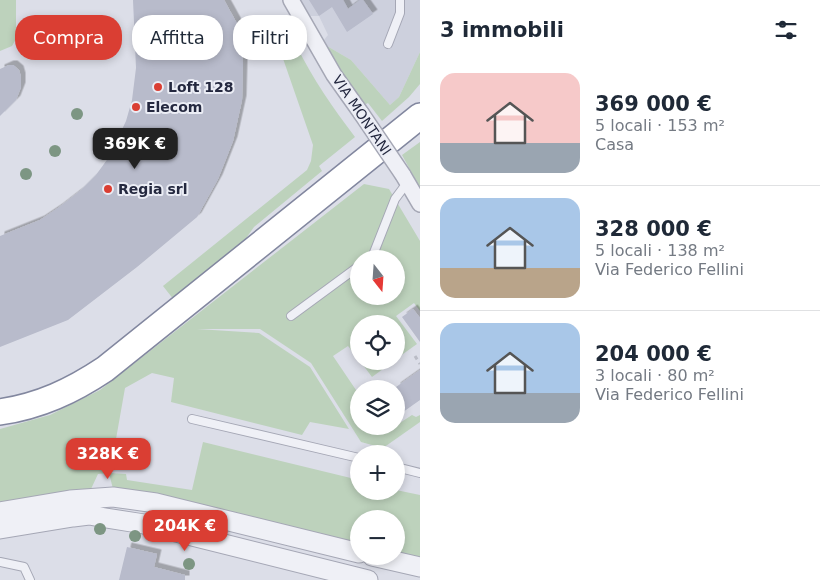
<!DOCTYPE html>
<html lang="it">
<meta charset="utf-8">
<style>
:root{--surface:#fff;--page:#f2f2f3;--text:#1f2937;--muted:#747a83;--line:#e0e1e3;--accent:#da3e33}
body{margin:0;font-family:"DejaVu Sans",sans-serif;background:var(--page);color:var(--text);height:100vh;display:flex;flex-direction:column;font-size:19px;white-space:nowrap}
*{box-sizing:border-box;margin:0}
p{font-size:16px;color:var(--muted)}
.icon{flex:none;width:28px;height:28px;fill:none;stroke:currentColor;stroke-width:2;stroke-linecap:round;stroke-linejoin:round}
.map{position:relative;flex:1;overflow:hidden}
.sheet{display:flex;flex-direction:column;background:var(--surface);width:400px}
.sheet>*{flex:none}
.hud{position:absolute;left:15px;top:15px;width:330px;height:45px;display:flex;gap:10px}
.needle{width:32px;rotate:163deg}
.buttons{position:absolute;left:350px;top:250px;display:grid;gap:10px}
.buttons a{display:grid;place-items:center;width:55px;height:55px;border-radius:50%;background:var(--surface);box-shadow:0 2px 8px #0003;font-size:25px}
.price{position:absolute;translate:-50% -42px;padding:0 11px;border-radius:10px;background:var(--accent);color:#fff;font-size:16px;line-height:32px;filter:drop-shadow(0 1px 2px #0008)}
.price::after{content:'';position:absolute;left:50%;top:30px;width:15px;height:11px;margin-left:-8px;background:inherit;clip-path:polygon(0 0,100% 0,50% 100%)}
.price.on{background:#222;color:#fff}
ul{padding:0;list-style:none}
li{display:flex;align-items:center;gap:15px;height:125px;padding:0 20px}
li+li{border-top:1px solid var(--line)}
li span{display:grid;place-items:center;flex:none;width:140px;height:100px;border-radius:15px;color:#555}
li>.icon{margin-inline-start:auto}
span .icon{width:60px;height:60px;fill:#fffc;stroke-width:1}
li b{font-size:21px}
h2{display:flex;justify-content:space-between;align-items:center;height:60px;padding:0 20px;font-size:21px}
.chip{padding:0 18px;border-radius:20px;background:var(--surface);box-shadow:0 2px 8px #0003;font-size:18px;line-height:45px}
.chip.on{background:var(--accent);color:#fff}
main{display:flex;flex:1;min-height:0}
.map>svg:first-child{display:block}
</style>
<main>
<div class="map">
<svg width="420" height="580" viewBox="0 0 420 580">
<defs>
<filter id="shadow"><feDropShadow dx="4.5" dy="-4.5" stdDeviation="0" flood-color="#0004"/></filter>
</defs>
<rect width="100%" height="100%" fill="#dcdee8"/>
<path fill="#cdd0dd" d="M301,0H420V52L399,97L390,105L351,60L327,46L324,40L328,35L319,16H310Z"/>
<path fill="#bdd2bc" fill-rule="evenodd" d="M0,0H16V39L12,46L0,51Z
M327,46L351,60L390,105L399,97L420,52V84L409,97L382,121L368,103L364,105L338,69Z
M297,47C313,79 333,108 355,137L319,166L322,171L254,227L239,248L174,300L163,286L307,170L311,161L313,145L280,50Z
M420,142V188L402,155Z
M364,184L389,189L420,241V311L414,303L396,316L417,344L396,359V324H359V360L348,346L333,356L356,390L359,397V426H382L386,432L412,415L416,417L420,415V422L383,448L361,442L311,363L260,329H197L259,333L310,367L349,429L310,422L302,435L171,402L174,378L152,373L125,388L110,473L126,474L127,480L192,490L203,442L359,480V491H396V490L420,495V560L396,555V519H359V546L113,489L109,473L98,474L91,489L0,505V429L50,415L100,390ZM359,259H396V296H359Z
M360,361H394L372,377Z"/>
<path fill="#b8bbcb" filter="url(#shadow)" d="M133,0H224L240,29L243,64L242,100L233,141L218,179L197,217L137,267L68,320L0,347V236L40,220L58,208L80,191L96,175L109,157L126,121L132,100L136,68Z
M309,0H343L348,9L360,0H363L373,14L347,32L332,7L319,16Z
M9,65H13L19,70L21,77V87L16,100L0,116V69Z
M413,309L420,318V342L402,317Z
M420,370V400L396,417V387Z
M127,547L157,554L154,567L185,575V580H119Z"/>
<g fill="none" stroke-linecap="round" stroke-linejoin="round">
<defs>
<path id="service" d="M388,44L400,13V0
M368,259L373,255L395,199L407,183
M291,316L359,266
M192,419L359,458
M396,467L420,473
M0,562L24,567L30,580"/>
<path id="minor" d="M291,0L334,75L361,113
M403,175L420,204"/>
<path id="tertiary" d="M0,512L70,500L113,497L156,503L359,553
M0,529L73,517L89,515L106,518L144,524L368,580
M372,556L420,567"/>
<path id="trunk" d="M0,412C40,406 72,391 105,369L420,116"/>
</defs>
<use href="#service" stroke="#a5a7b5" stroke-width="10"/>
<use href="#minor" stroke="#a5a7b5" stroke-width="18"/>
<use href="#tertiary" stroke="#a5a7b5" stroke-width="21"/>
<use href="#trunk" stroke="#82879f" stroke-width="28"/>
<path stroke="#babcc6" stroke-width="3" stroke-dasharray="4 4" stroke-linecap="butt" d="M415,356L420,364"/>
<use href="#service" stroke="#eff0f6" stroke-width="8"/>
<use href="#minor" stroke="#eff0f6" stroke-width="15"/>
<use href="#tertiary" stroke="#eff0f6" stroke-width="19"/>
<use href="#trunk" stroke="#fff" stroke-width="25"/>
<defs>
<path id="minor-bridge" d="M361,113L403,175"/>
</defs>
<use href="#minor-bridge" stroke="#a5a7b5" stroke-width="18" stroke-linecap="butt"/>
<use href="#minor-bridge" stroke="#eff0f6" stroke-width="15"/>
</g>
<g fill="#7d9683">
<circle cx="86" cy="25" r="6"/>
<circle cx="87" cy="43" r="6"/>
<circle cx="77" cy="114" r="6"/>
<circle cx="55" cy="151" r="6"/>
<circle cx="26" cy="174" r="6"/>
<circle cx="100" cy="529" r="6"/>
<circle cx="135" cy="536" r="6"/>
<circle cx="189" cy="564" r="6"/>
</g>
<g fill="#da3e33" stroke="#ebedf5" stroke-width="2">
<circle cx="158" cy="87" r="5"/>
<circle cx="136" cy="107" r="5"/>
<circle cx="108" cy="189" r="5"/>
</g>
<g text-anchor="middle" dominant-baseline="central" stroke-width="4" stroke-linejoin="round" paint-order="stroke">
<g font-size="14" font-weight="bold" fill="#24283f" stroke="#ebedf5" text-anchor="start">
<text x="168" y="87">Loft 128</text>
<text x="146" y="107">Elecom</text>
<text x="118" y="189">Regia srl</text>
</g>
<g font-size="14" fill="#24283f" stroke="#ebedf5">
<text transform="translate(362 115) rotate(56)">VIA MONTANI</text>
</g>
</g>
</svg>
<div class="buttons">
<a><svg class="needle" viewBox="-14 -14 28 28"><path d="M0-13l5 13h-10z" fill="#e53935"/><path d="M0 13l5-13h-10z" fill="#747a83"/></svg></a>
<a><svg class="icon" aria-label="locate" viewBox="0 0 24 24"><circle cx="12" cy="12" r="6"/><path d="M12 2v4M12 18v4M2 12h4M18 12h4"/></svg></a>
<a><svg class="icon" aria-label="layers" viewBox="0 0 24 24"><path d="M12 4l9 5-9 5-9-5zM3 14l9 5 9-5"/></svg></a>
<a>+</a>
<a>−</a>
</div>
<b class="price on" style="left:135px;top:170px">369K €</b>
<b class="price" style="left:108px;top:480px">328K €</b>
<b class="price" style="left:185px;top:552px">204K €</b>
<div class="hud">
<a class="chip on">Compra</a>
<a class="chip">Affitta</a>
<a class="chip">Filtri</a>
</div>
</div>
<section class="sheet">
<h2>3 immobili<svg class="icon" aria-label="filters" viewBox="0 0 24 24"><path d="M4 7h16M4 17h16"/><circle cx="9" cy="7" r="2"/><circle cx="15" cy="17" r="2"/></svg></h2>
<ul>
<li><span style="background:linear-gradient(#f6c9c9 70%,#9aa5b1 0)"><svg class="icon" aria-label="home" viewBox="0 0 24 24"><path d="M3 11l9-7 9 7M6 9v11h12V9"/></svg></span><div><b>369 000 €</b><p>5 locali · 153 m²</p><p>Casa</p></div></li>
<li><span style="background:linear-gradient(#a9c7e8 70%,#b9a48a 0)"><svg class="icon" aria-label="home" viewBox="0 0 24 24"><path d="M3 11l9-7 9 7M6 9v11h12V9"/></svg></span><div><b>328 000 €</b><p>5 locali · 138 m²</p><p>Via Federico Fellini</p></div></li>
<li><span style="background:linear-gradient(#a9c7e8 70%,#9aa5b1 0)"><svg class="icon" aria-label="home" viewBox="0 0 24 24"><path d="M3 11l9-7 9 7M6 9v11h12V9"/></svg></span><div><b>204 000 €</b><p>3 locali · 80 m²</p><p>Via Federico Fellini</p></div></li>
</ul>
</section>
</main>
